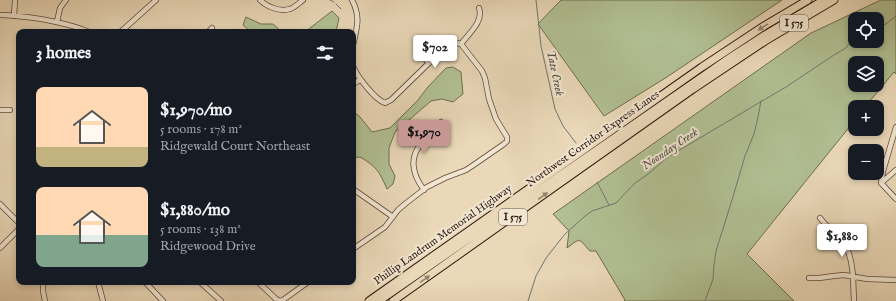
<!DOCTYPE html>
<meta charset="utf-8">
<style>
:root{--surface:#171b24;--page:#242831;--text:#f1f3f6;--muted:#9ea1a6;--accent:#c59692}
body{margin:0;font-family:"IM FELL English",serif;background:var(--page);color:var(--text);height:100vh;display:flex;flex-direction:column;font-size:15px;white-space:nowrap}
*{box-sizing:border-box;margin:0}
p{font-size:13px;color:var(--muted)}
.icon{flex:none;width:22px;height:22px;fill:none;stroke:currentColor;stroke-width:2;stroke-linecap:round;stroke-linejoin:round}
.map{position:relative;flex:1;overflow:hidden}
.details{position:absolute;left:16px;top:29px;width:340px;height:256px;display:flex;flex-direction:column;background:var(--surface);border-radius:8px;box-shadow:0 2px 6px #0003}
.details>*{flex:none}
.tools{position:absolute;left:848px;top:12px;display:grid;gap:8px}
.tools a{display:grid;place-items:center;width:36px;height:36px;border-radius:8px;background:var(--surface);box-shadow:0 2px 6px #0003;font-size:20px}
.price{position:absolute;translate:-50% -34px;padding:0 9px;border-radius:4px;background:#fff;color:#222;font-size:13px;line-height:26px;filter:drop-shadow(0 1px 2px #0008)}
.price::after{content:'';position:absolute;left:50%;top:24px;width:12px;height:9px;margin-left:-6px;background:inherit;clip-path:polygon(0 0,100% 0,50% 100%)}
.price.active{background:var(--accent);color:#111}
ul{padding:0;list-style:none}
li{display:flex;align-items:center;gap:12px;height:100px;padding:0 20px}
li span{display:grid;place-items:center;flex:none;width:112px;height:80px;border-radius:8px;color:#555}
li>.icon{margin-inline-start:auto}
span .icon{width:48px;height:48px;fill:#fffc;stroke-width:1}
li b{font-size:17px}
h2{display:flex;justify-content:space-between;align-items:center;height:48px;padding:0 20px;font-size:17px}
.map>svg:first-child{display:block}
</style>
<div class="map">
<svg width="896" height="301" viewBox="0 0 896 301">
<rect width="100%" height="100%" fill="#ead8b8"/>
<filter id="stains"><feTurbulence type="fractalNoise" baseFrequency=".005" numOctaves="4"/><feColorMatrix values="0 0 0 0 .2 0 0 0 0 .09 0 0 0 0 .02 0 0 0 .5 -.17"/></filter>
<radialGradient id="worn" r=".72"><stop offset=".6" stop-color="#630" stop-opacity="0"/><stop offset="1" stop-color="#630" stop-opacity=".3"/></radialGradient>
<path fill="#b1c093" stroke="#706c51" fill-rule="evenodd" d="M561,0H782L667,77L604,116L538,24Z
M881,0H896V74L894,72L865,107H855V120L747,254L794,301H624L625,300L596,251H590L582,242L579,240L575,242L567,248L569,231L553,214L811,33ZM855,19H877V41H855ZM855,63H877V85H855Z
M332,11L339,18L336,32H305Z
M246,17L261,24H273L282,32H251L243,25Z
M453,67L461,72L463,94L453,102L442,99L431,101L395,132L389,148V164L395,176L393,184L387,189C379,171 377,167 360,157L353,158V111L360,117L372,132L390,128L418,100L427,88L446,68Z"/>
<g fill="none" stroke-linecap="round" stroke-linejoin="round">
<path stroke="#6e7971" stroke-width="1" d="M330,0L334,2
M536,0L541,46L555,109L563,126L576,143
M336,4L341,9
M877,27L886,24L896,16
M597,182L609,205
M528,301L536,276L546,258L565,234L584,217L592,211L616,203L635,183L648,174L668,157L762,101L786,87L834,55L846,48L848,45L855,40
M705,301L713,279L714,265L716,251L732,200L745,156L754,134L758,117L761,101"/>
<defs>
<path id="minor" d="M260,0C267,7 280,12 290,9C294,8 299,3 303,0
M352,0C361,17 357,28 353,45
M0,15C14,15 27,17 41,19C57,22 74,25 89,32
M14,16L15,0
M57,22L60,8L66,0
M120,32L125,28L156,0
M208,32L212,28
M461,44C468,34 484,22 479,8
M419,52L429,63
M353,66C357,76 374,99 385,103L391,100L429,63L449,46L456,43L461,44L482,71L485,78L489,99L496,119L507,137V141L504,144L475,164L466,170L445,178L427,187L405,204L398,210L385,227L353,249
M353,84L360,80
M0,110H10
M896,127L883,171L881,183L896,199
M881,183L896,170
M353,189L393,217
M424,190C401,159 419,144 441,122
M0,204L19,223
M820,218L848,251C854,267 853,284 854,301
M0,248L19,229
M809,278H819L834,276L844,275L867,279L896,280
M43,282V291L45,301
M98,282L103,301
M145,282L163,301
M200,282L221,301
M258,282L276,299L280,301L283,300L308,282"/>
<path id="highway" d="M369,301L702,67L764,26L808,0
M379,301L731,57L765,35L824,0
M393,301L693,89L765,41L834,0"/>
</defs>
<use href="#minor" stroke="#5d4839" stroke-width="6"/>
<use href="#highway" stroke="#2e180f" stroke-width="9"/>
<use href="#minor" stroke="#f1e6d1" stroke-width="4.5"/>
<use href="#highway" stroke="#ead8b8" stroke-width="7"/>
</g>
<defs><path id="oneway-solid" d="M-6-.8H1V-3.2L6.5 0L1 3.2V.8H-6Z"/></defs>
<g fill="#95826c">
<use href="#oneway-solid" transform="translate(763 27) rotate(148)"/>
<use href="#oneway-solid" transform="translate(543 196) rotate(-35)"/>
<use href="#oneway-solid" transform="translate(425 279) rotate(-35)"/>
</g>
<g text-anchor="middle" dominant-baseline="central" stroke-width="4" stroke-linejoin="round" paint-order="stroke">
<g fill="#f1e6d1" stroke="#685649" stroke-width="1">
<rect x="780" y="15" width="28" height="16" rx="3"/>
<rect x="499" y="209" width="28" height="16" rx="3"/>
</g>
<g font-size="10" font-weight="bold" fill="#2e180f">
<text x="794" y="23">I 575</text>
<text x="513" y="217">I 575</text>
</g>
<g font-size="11" fill="#2e180f" stroke="#f1e6d1">
<text transform="translate(593 139) rotate(-35)">Northwest Corridor Express Lanes</text>
<text transform="translate(443 235) rotate(-35)">Phillip Landrum Memorial Highway</text>
</g>
<g font-size="12" font-style="italic" fill="#535048" stroke="#f1e6d1">
<text transform="translate(555 73) rotate(78)">Tate Creek</text>
<text transform="translate(670 149) rotate(-34)">Noonday Creek</text>
</g>
</g>
<rect width="100%" height="100%" filter="url(#stains)"/>
<rect width="100%" height="100%" fill="url(#worn)"/>
</svg>
<div class="tools">
<a><svg class="icon" aria-label="locate" viewBox="0 0 24 24"><circle cx="12" cy="12" r="6"/><path d="M12 2v4M12 18v4M2 12h4M18 12h4"/></svg></a>
<a><svg class="icon" aria-label="layers" viewBox="0 0 24 24"><path d="M12 4l9 5-9 5-9-5zM3 14l9 5 9-5"/></svg></a>
<a>+</a>
<a>−</a>
</div>
<b class="price" style="left:435px;top:69px">$702</b>
<b class="price active" style="left:424px;top:154px">$1,970</b>
<b class="price" style="left:842px;top:258px">$1,880</b>
<section class="details">
<h2>3 homes<svg class="icon" aria-label="filters" viewBox="0 0 24 24"><path d="M4 7h16M4 17h16"/><circle cx="9" cy="7" r="2"/><circle cx="15" cy="17" r="2"/></svg></h2>
<ul>
<li><span style="background:linear-gradient(#ffd9b3 75%,#c2b280 0)"><svg class="icon" aria-label="home" viewBox="0 0 24 24"><path d="M3 11l9-7 9 7M6 9v11h12V9"/></svg></span><div><b>$1,970/mo</b><p>5 rooms · 178 m²</p><p>Ridgewald Court Northeast</p></div></li>
<li><span style="background:linear-gradient(#ffd9b3 60%,#7fa58c 0)"><svg class="icon" aria-label="home" viewBox="0 0 24 24"><path d="M3 11l9-7 9 7M6 9v11h12V9"/></svg></span><div><b>$1,880/mo</b><p>5 rooms · 138 m²</p><p>Ridgewood Drive</p></div></li>
</ul>
</section>
</div>
